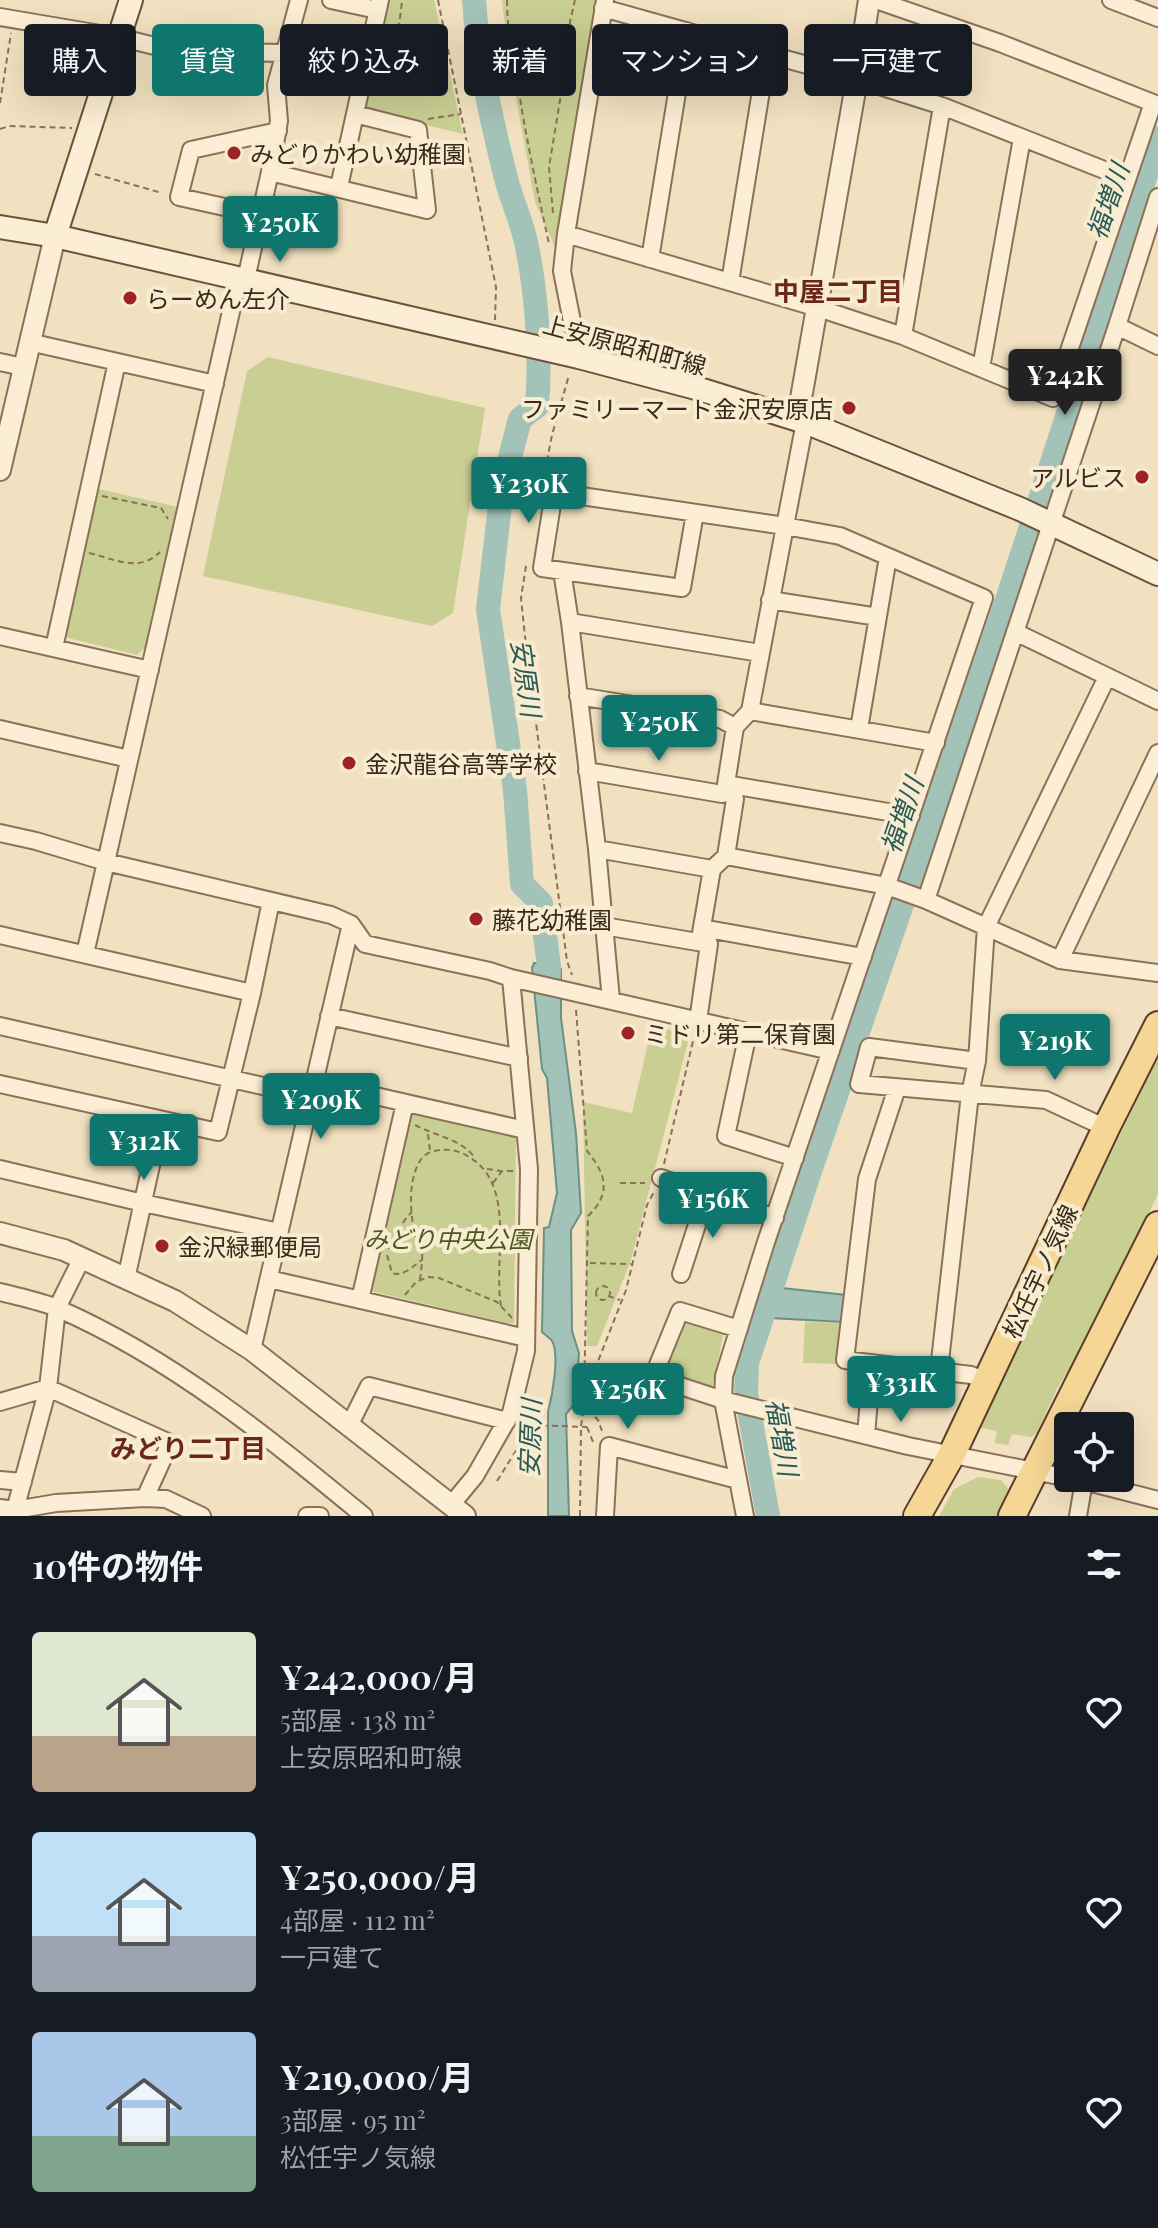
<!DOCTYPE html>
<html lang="ja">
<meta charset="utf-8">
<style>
:root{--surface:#171b24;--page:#20242c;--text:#f1f3f6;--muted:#9ea1a6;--accent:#0f766e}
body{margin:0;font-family:"Playfair Display","Noto Sans JP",serif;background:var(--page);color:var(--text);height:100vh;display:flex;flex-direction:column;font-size:30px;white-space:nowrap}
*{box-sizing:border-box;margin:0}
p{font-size:26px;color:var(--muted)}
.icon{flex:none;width:44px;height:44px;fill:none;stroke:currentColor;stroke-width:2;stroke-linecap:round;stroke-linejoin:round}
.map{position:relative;height:1516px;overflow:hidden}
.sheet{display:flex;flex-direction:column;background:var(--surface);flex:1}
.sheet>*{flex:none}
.hud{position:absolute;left:24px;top:24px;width:1110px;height:72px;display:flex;gap:16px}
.buttons{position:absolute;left:1054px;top:1412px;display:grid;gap:16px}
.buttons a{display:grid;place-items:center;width:80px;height:80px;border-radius:8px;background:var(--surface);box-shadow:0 8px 32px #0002;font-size:40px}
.price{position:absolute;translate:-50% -68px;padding:0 18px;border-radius:8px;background:var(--accent);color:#fff;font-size:26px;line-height:52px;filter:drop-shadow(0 2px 4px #0008)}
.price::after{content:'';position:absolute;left:50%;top:48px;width:24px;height:18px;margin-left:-12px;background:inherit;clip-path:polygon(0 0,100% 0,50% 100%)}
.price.on{background:#222;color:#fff}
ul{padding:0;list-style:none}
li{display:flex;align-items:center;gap:24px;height:200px;padding:0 32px}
li span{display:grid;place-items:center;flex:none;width:224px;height:160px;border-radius:8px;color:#555}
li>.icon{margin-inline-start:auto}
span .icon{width:96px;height:96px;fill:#fffc;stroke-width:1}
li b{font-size:34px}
h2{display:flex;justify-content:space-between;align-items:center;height:96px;padding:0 32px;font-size:34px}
.tag{padding:0 28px;border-radius:8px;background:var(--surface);box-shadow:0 8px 32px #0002;font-size:28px;line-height:72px}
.tag.on{background:var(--accent);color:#fff}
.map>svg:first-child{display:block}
</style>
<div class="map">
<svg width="1158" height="1516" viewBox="0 0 1158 1516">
<rect width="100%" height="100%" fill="#f1e1c0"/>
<path fill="#c9cf93" d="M387,0H434L463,134L363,110Z
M502,0H597L556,250L535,202L509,59Z
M268,357L485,408L453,613L432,626L203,576L247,371Z
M95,488L178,507L146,647L137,655L68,638L64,630Z
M652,1026L685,1033L689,1038L631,1260L597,1346H587L583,1102L632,1113Z
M1158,1058V1194L1094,1328L1057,1389L1037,1432L1031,1437L1012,1434L1008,1445L995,1443L997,1431L976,1427Z
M416,1113L516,1137L514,1323H506L367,1290L409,1115Z
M689,1321L724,1332L712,1388L670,1376L666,1367L683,1325Z
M805,1322L843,1323L838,1364L803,1363Z
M978,1477L1001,1480L1011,1492L999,1516H939L954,1489Z"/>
<path fill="#a3c2b8" stroke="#6a9186" stroke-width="2" d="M534,963L561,969V1018L576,1133L581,1213L571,1230L572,1331L579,1353L575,1403L566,1414L569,1516H548V1412C552,1397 560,1355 552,1341C551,1339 544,1334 542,1332L544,1228L549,1227L557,1193L547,1078L542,1069L532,968Z
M782,1288L846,1295L843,1322L771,1318Z"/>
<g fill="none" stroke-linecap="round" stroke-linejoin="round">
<path stroke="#a3c2b8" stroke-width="24" d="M474,0C478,61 492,123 507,182C513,203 523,225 527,247C537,295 541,357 537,406L520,419L502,488L488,609L515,790L522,884L541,903L549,967L548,997
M768,1516L746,1394L747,1363L809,1174L1009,594L1158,138"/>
<defs>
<path id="minor" d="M331,0L377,10
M380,0L355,114L418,130L427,210L270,172L246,279L235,294L106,862L331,915L351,924L365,944L490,971L511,978L529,1169L526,1351L511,1413L475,1476L451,1505
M1111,0L1158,18
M603,8L857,79L942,106L903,336
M0,17L118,37L175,51L285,53
M942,106L1127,179
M270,172L279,121L276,85L299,0
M339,187L355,114
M1158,197L1117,326L1158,346
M261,215L179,197L191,150L278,131
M566,234L818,308L903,336L1053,398L1153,103L1000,43L876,0
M650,259L687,31
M730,282L767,54
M1117,326L926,900L1060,960L1158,973
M29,342L215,384
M579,357L562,271L566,234L605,0
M0,362L23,367
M981,368L1022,138
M805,422L785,526L840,536L984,598L766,1242L724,1376L723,1400L908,1446L1084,1481L1078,1516
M695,513L682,588L542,568L554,492L785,526L750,711L735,727L726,784L735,799L726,856L712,869L701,933L709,944L698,1021
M562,571L570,622
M770,600L878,617
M1015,632L1158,701
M0,636L150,670
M54,648L117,362
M578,696L720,719L735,727
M750,711L936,743
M0,729L129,759
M859,729L888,557
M587,771L722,794L731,792
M726,784L911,816
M0,833L36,841L106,862L85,954
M597,849L712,869
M726,856L887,886L926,900
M604,926L709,944
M702,928L863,957
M0,935L252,993L271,901
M1060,960L1158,753
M511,978L831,1051
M611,1000L597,849L570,622L760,653
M329,1016L519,1058
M0,1026L311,1097
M748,1033L726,1136L795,1158
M977,1061L869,1047L859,1084L1046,1100L1106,1128
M314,1082L525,1130
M0,1084L218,1132L252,993
M897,1088L867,1179L845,1360L971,1375L987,1381
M0,1169L143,1203L279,1232
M661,1178L775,1218
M681,1274L707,1194
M126,1279L161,1120
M269,1279L526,1338
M0,1292C19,1297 41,1301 59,1309C173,1359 269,1438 364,1516
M360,1300L405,1103
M739,1329L680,1311L653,1377L723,1400L745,1516
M252,1350L351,924
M939,1370L970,1094L977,1061L986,927L1107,677
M0,1402L48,1388L170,1443L145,1498
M349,1426L369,1386L507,1421
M866,1435L872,1363
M0,1480L23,1482
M1084,1481L1158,1500
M0,1508L15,1510L56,1503L145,1498L166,1499L202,1516
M15,1510L48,1388L57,1308L82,1258
M307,1516H320
M605,1516L609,1446L738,1480"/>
<path id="tertiary" d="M805,422L799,410L857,79L869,0
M0,470L55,236
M0,1233L64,1250L175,1301L252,1350L465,1516"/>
<path id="secondary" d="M0,227L55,236L131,0
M55,236L579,357L696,388L805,422L1020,509L1158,574"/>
<path id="primary" d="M917,1516L952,1454L1106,1128L1158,1025
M1012,1516L1158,1225"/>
</defs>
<use href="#minor" stroke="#8b7157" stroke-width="20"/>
<use href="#tertiary" stroke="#8b7157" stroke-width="24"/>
<use href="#secondary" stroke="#6c523a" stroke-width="26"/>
<use href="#primary" stroke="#583f2b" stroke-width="30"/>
<path stroke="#8b7157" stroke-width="2" stroke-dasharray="6 4" stroke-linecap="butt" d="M438,0L496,287L495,320
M507,0C507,31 513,61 519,92C527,143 538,193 549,244
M376,95C389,61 399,37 402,0
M0,103L11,33
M428,119L461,114
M0,129L9,126L72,128
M95,174L162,193
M553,213L549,167L564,76L570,22L575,0
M543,481L552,435L569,375
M102,496L161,508L168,519
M89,553C115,559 139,573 160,552
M526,566L521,598L526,646L567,961L572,975
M576,1010L587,1151C606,1174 612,1193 588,1216L584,1393
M415,1125C435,1136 462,1139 475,1158
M428,1134L430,1151
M664,1164L694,1037
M487,1169L501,1171
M493,1183L502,1171H513
M620,1183H645
M388,1249C397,1236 400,1223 412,1212
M387,1255L392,1273C403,1277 412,1267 422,1260
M590,1263L631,1264
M420,1280C421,1270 423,1259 422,1249C421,1243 417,1239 415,1233C411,1219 410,1198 412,1184C415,1170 419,1154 434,1151C447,1148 459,1150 469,1157C517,1185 493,1260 501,1306
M596 1293a7 7 0 1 1 14 0a7 7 0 1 1-14 0Z
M405,1295L416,1282L428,1277L439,1278L497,1302L512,1318
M608,1296L620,1300
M587,1427L593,1442
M602,1431L598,1420L584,1406V1397L626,1290L647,1205L654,1192
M497,1481L532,1425
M580,1516L581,1426L584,1407"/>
<use href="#minor" stroke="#fbeed4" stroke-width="16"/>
<use href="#tertiary" stroke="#fbeed4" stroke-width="20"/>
<use href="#secondary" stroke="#fbeed4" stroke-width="22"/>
<use href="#primary" stroke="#f6d695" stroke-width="26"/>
<path stroke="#8b7157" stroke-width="2" stroke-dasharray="6 4" stroke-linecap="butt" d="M532,1425L587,1427"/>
</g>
<g fill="#9d2326" stroke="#f7ebd0" stroke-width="3">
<circle cx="234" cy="153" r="8"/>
<circle cx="130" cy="298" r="8"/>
<circle cx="849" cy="408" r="8"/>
<circle cx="1142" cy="477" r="8"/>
<circle cx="349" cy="763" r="8"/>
<circle cx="476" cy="919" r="8"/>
<circle cx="628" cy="1033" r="8"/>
<circle cx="162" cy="1246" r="8"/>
</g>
<g text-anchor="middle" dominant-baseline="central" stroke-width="8" stroke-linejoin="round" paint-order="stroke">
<g font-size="24" fill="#392a1c" stroke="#f7ebd0" text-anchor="start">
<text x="250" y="153">みどりかわい幼稚園</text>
<text x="146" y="298">らーめん左介</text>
<text x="833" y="408" text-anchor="end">ファミリーマート金沢安原店</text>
<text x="1126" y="477" text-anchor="end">アルビス</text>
<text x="365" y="763">金沢龍谷高等学校</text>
<text x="492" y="919">藤花幼稚園</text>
<text x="644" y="1033">ミドリ第二保育園</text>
<text x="178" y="1246">金沢緑郵便局</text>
</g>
<g font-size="24" fill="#392a1c" stroke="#f7ebd0">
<text transform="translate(625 344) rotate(15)">上安原昭和町線</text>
<text transform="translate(1039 1271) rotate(-65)">松任宇ノ気線</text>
</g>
<g font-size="24" font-style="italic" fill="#4b5721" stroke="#f7ebd0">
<text x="448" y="1238">みどり中央公園</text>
</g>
<g font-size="26" font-style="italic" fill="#2a5a56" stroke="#f7ebd0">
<text transform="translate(1107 201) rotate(-71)">福増川</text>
<text transform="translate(527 678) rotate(82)">安原川</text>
<text transform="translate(901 815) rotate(-71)">福増川</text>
<text transform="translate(783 1437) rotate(80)">福増川</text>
<text transform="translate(529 1438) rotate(-88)">安原川</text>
</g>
<g font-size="26" font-weight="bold" fill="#692819" stroke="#f7ebd0">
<text x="838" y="290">中屋二丁目</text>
<text x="188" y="1447">みどり二丁目</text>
</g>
</g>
</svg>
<div class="buttons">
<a><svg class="icon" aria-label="locate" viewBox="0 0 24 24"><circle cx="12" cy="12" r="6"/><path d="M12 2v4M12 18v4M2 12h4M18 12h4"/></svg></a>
</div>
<b class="price" style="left:280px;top:264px">¥250K</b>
<b class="price on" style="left:1065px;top:417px">¥242K</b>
<b class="price" style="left:529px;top:525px">¥230K</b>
<b class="price" style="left:659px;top:763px">¥250K</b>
<b class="price" style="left:1055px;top:1082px">¥219K</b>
<b class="price" style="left:321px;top:1141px">¥209K</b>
<b class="price" style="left:144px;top:1182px">¥312K</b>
<b class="price" style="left:713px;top:1240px">¥156K</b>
<b class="price" style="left:901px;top:1424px">¥331K</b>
<b class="price" style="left:628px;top:1431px">¥256K</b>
<div class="hud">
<a class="tag">購入</a>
<a class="tag on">賃貸</a>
<a class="tag">絞り込み</a>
<a class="tag">新着</a>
<a class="tag">マンション</a>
<a class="tag">一戸建て</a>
</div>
</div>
<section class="sheet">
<h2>10件の物件<svg class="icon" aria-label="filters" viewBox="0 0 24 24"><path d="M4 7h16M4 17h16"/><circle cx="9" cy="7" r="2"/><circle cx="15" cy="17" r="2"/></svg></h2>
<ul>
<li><span style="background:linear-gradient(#dfe7d0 65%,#b9a48a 0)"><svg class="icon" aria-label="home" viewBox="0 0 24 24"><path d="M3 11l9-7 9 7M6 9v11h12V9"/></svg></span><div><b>¥242,000/月</b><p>5部屋 · 138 m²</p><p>上安原昭和町線</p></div><svg class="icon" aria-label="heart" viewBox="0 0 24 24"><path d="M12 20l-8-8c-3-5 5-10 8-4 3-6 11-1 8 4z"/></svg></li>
<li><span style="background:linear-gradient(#bfe0f5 65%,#9aa5b1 0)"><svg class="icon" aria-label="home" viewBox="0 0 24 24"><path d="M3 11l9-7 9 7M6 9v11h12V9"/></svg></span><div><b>¥250,000/月</b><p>4部屋 · 112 m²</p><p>一戸建て</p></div><svg class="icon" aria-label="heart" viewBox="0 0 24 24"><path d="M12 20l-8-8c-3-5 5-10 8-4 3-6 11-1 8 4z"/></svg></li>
<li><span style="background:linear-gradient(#a9c7e8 65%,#7fa58c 0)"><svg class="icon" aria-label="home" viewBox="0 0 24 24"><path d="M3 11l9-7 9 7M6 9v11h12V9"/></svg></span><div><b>¥219,000/月</b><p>3部屋 · 95 m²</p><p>松任宇ノ気線</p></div><svg class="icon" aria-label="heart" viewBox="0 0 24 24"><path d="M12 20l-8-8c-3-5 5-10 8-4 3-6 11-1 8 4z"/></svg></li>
</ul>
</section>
